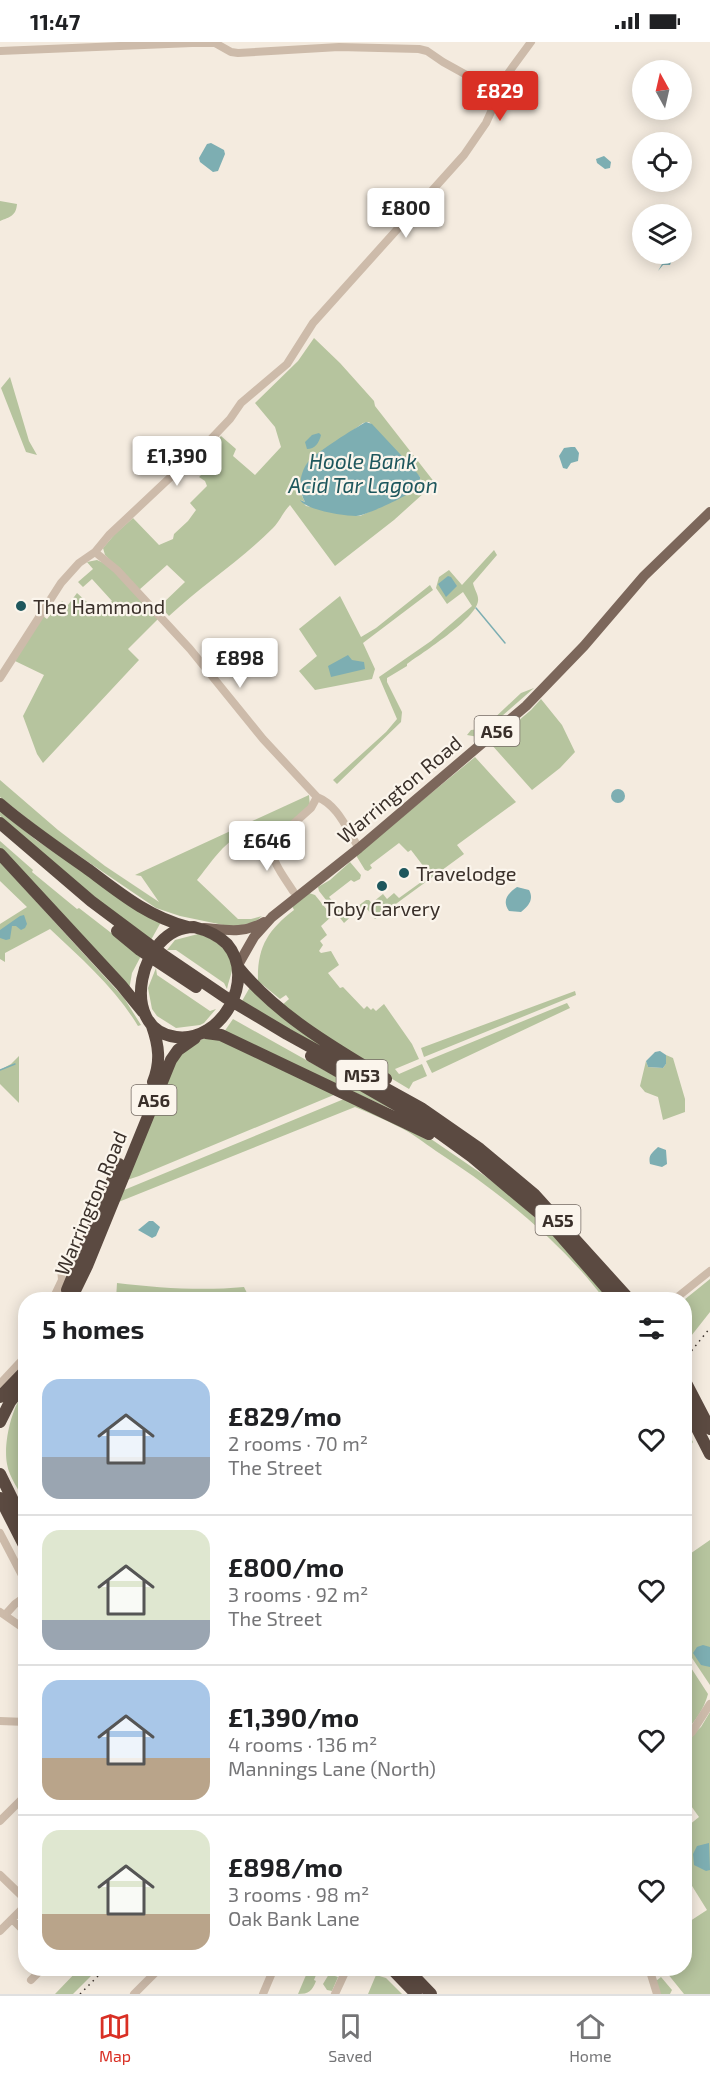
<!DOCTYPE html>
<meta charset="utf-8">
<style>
:root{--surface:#fff;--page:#f6f6f6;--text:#202124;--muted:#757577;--line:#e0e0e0;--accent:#d93025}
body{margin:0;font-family:"Exo 2",sans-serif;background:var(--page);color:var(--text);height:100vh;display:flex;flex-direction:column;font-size:22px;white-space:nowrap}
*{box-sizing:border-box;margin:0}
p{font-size:20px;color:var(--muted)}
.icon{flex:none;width:33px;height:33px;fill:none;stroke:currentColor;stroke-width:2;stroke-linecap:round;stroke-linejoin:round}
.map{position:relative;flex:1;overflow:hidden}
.side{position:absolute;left:18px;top:1250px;width:674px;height:684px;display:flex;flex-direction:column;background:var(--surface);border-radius:24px;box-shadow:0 3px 15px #0003}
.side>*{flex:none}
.needle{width:39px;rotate:352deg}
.tools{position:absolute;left:632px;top:18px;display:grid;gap:12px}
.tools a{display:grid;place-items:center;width:60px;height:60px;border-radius:50%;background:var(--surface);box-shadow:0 3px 15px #0003;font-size:30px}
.price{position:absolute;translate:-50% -51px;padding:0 14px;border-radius:6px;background:#fff;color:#222;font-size:20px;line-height:39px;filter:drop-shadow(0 2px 3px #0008)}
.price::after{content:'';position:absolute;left:50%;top:36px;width:18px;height:14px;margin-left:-9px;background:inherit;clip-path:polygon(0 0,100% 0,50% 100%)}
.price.current{background:var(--accent);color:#fff}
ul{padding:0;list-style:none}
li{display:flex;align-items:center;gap:18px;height:150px;padding:0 24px}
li+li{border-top:2px solid var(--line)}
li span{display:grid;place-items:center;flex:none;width:168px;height:120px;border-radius:18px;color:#555}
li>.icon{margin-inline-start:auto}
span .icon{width:72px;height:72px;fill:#fffc;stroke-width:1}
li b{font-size:26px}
h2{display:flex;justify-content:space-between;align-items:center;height:72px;padding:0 24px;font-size:26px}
.status{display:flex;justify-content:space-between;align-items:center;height:42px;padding:0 30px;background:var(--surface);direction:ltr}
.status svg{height:16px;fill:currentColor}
.tabs{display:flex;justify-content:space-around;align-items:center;height:84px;border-top:2px solid var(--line);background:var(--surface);font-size:16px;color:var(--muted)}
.tabs a{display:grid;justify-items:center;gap:3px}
.tabs .current{color:var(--accent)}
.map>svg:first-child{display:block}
</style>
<div class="status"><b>11:47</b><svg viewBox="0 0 49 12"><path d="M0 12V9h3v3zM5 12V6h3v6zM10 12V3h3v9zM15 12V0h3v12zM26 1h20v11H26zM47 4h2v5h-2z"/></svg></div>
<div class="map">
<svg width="710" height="1952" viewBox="0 0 710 1952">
<rect width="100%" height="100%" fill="#f4ebdf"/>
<path fill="#b6c49e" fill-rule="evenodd" d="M0,159L17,162C16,174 10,175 0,179Z
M314,296L340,321L374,359L375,364L435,441L394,478L335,524L290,463C283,470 280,479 273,486C241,518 202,543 169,574L160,564L185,540L167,523L139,548L105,513L103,506L115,492L133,476L159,503L173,497L174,492L188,479L196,468L190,461L207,444L205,439L199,435L206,428L201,423H192L221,394L236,407L233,414L255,433L281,405L275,385L255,361L298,319ZM369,380L420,435L373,468L360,474L306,464L301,458L305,460L300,450L307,422L363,381Z
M10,335L29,399L37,413L26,410L1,346Z
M494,508L497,513L473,541C474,547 479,553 478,559C476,577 422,611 407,622V624L387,636V640L402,670L401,680L337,742L333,738L386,690L397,677L379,635L431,599L472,564L463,550L447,562L436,546L439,535L449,528L462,543Z
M97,518L108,523L159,576L128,607L139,618L43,721L37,712L23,674L44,633L15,619L43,574L47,577L62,559L68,563L77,551L99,571L112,559L92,537L83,545L78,540L93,527L87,520Z
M430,543L433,548L363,601L375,627L372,637L315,648L299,629L317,614L299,587L340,554L361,595L376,586Z
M534,646L478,695L467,693L471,688L480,687L486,684L521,651Z
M541,657L562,683L575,710L560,726L532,748L491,702L531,668Z
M475,715L516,760L457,803L464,812L378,875L375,877L367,867L358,868L344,881L319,849L318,845L330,838L350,820L361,833L360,837L354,840L351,838L329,855L345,874L366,858H369L374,864L375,862L373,860L383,852L387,857L394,851L399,856L424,838L425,832L421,827L424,825L411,808L408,810L399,801L370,823L372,826L368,829L365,828L357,815V812Z
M0,738L58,788L105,824L159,860L141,834L135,833L309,753L310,765L270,799L257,797V794C234,782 210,823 197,838L238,877H251L262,874L255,880L233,885L180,874L156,866L47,792L0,755Z
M0,769L36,798L161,880L151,898L141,893L38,809L0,774Z
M0,799L33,828L32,830L77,867L79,866L141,914L132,931L129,948L0,806Z
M0,820L124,956L141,983L138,984C116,947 82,917 50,887L5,911V920L0,917V882L27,865L0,839Z
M309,851L315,853L332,874L321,884L327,893L320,899L323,903L319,909L321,911L331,909L339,923L328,931L340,946L343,945L364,967L367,964L371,968L373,966L376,969L384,962L412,1002L419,1017L395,1027L399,1032L422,1022L427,1034L413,1040L409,1047L349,1011L281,964L289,957L286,953L280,957L258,939C257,905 268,888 294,868L292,864Z
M198,892C213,896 234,910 232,928C231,934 228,941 227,947L224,941L176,908H167L175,898Z
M156,926L157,933L210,969L216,967L204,981L200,983L176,986L157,974L152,967L148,946Z
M250,945L355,1022L297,992L242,959Z
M575,949L576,953L424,1015L421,1006Z
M567,961L570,966L432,1031L426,1019Z
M233,977L406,1074L224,990Z
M212,994L336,1052L139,1134L127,1138L175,1019C186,1006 195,999 212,994Z
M666,1013L673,1016L685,1057V1070L663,1078L658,1055L645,1050L640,1044L646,1019L648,1025L663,1026L666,1022Z
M19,1014V1061L0,1042V1028L11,1022Z
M344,1057L431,1097L485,1134L511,1154L560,1198L610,1257H604C560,1198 498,1149 436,1109C423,1100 411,1090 397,1084C384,1077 369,1071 355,1065L116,1161L124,1148Z
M710,1237V1270L684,1303V1258Z
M117,1241C158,1246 203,1249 244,1245L250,1257H116Z
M25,1349V1461C20,1449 9,1435 7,1422C3,1401 12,1364 25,1349Z
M684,1383L693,1400L684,1414Z
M710,1498V1643L684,1604V1516Z
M684,1615L708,1652C704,1667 695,1680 684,1691Z
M710,1670V1952H684L663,1926H684V1883L707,1868L684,1831V1787L699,1775L684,1754V1700L701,1685Z
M80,1926H99L73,1952H55Z
M309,1926H323L322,1930L319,1929L318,1932L320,1934L316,1933L314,1938L316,1939C312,1949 309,1952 298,1952Z
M329,1932L338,1935L332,1949L327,1948L323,1942Z
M376,1933L386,1936L402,1952H368Z
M661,1935L672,1948L670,1952H660L656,1939Z"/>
<path fill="#7daeb2" d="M211,101L224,108L225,112L218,129L213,130L200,120L199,116L207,102Z
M604,114L611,120L610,126L605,127L597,121L596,117Z
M658,212H671L673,215L670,223H663L658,229L662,222L655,217Z
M366,380L372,382L414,427L420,435C420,438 420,442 419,444C413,452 365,474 356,474C344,474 306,468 300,458L305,460C298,448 299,432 308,420C315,411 355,386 366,380Z
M319,391L321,393C319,401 315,407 307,407L305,400L312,393Z
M571,405H575L579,411L578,419L571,421L567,427L563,426L559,414L564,406Z
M448,534L451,535L457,544L446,555L438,542Z
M348,613L352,618L364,620L365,627L331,635L328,624Z
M611 754a7 7 0 1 1 14 0a7 7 0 1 1-14 0Z
M517,845L529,848C534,857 529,864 521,870L509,869C502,859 507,852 517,845Z
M24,873L27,882L25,886L21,888L16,884H12L10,897L6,898L0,896V888L20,874Z
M660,1009L666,1013V1022L663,1026L648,1025L646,1019L655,1010Z
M658,1105L666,1108L667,1122L662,1125L650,1122C648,1113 652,1111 658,1105Z
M149,1179H153L160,1185L156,1194L152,1196L138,1188Z
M703,1603L710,1605V1625L701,1623L693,1611L697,1605Z
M709,1801L710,1828L706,1829L694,1823L693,1812L697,1804Z"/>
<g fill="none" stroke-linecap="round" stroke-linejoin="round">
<path stroke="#7daeb2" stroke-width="1.5" d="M476,566L505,601
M0,1028L15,1022"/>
<path stroke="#cdbbaa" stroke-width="8" d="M0,9L192,1H215L231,10L238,11L339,5L419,7L427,9L443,20L499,51
M95,510L117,528L190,607L263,697L317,755C338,763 347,788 359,806
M0,636L61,541L79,521L95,510L109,493L210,398L230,377L241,361L287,322L313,281L464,113L486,81L509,30L531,0
M293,849C284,835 271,819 271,802L311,766L317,755
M53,1257L62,1238L61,1225L68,1221L77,1222
M675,1257L710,1229
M0,1342L26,1314
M0,1491L26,1541
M0,1570L26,1588
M5,1573L15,1562L26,1554
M0,1679L26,1680
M684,1697L692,1690L710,1662
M0,1779L26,1753
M0,1833L26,1858
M12,1877L26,1891
M0,1889L26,1863
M649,1926L657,1952
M31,1938L43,1926
M134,1952L160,1926
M263,1952L274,1926
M335,1952L347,1926"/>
<path stroke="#7c675b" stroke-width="10" d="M204,886C226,888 244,892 264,880
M238,923L254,895L272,875L359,806L526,664L584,604L644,534L710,470"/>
<path stroke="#5b4a41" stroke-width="12" d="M0,762C28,786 59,807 89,828C121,852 149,875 188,885
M0,781L91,859L166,915L225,955L287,992L421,1066L480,1107L534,1152L629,1257
M0,812L121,943L143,970
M194,885C206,888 218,893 227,902C257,937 222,1001 176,995C117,988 139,885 194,885Z
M117,889L140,908L196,945
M238,925C277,973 334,1006 386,1037
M152,984C159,1004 161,1020 153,1040
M206,991L221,993L429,1092
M311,1014L414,1073L472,1115L546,1177L616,1257
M67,1248L119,1122
M71,1257L87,1224L171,1018L178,1008L195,996
M684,1337L710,1387
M0,1355L26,1328
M684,1361L710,1412
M0,1380L10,1360L26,1340
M0,1432L26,1485
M0,1456L26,1507
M391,1926L416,1952
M406,1926L431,1952"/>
<path stroke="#3a302a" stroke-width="1.5" stroke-dasharray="1.5 4.5" stroke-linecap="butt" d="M684,1318L710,1286
M80,1952L106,1926"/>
</g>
<g fill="#1e575d" stroke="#fbf5ec" stroke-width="2">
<circle cx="21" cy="564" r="6"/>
<circle cx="404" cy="831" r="6"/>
<circle cx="382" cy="844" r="6"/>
</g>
<g text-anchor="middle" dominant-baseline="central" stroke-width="4.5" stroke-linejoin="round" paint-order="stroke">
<g fill="#fbf5ec" stroke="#746b64" stroke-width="1.5">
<rect x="474.5" y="674" width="45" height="30" rx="4.5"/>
<rect x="336.5" y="1018" width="51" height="30" rx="4.5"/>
<rect x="131.5" y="1043" width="45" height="30" rx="4.5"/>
<rect x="535.5" y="1163" width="45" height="30" rx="4.5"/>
</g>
<g font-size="18" font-weight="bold" fill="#3a302a">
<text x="497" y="689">A56</text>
<text x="362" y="1033">M53</text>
<text x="154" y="1058">A56</text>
<text x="558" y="1178">A55</text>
</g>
<g font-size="20" fill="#3a302a" stroke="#fbf5ec" text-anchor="start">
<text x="33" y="564">The Hammond</text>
<text x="416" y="831">Travelodge</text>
<text x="382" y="866" text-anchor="middle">Toby Carvery</text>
</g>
<g font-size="20" fill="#3a302a" stroke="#fbf5ec">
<text transform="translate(399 747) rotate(-40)">Warrington Road</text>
<text transform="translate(90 1161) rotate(-67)">Warrington Road</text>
</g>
<g font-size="21" font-style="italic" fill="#1e575d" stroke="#fbf5ec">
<text x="363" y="418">Hoole Bank<tspan x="363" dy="24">Acid Tar Lagoon</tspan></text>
</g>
</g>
</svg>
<div class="tools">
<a><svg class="needle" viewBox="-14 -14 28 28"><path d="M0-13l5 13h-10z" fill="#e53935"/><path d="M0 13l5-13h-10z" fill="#757577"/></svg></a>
<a><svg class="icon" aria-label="locate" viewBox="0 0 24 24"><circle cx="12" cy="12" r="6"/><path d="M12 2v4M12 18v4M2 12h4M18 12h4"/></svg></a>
<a><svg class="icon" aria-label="layers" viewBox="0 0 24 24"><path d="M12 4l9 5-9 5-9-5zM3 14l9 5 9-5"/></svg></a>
</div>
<b class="price current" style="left:500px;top:80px">£829</b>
<b class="price" style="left:406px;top:197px">£800</b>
<b class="price" style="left:177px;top:445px">£1,390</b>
<b class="price" style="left:240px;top:647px">£898</b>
<b class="price" style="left:267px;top:830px">£646</b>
<section class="side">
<h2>5 homes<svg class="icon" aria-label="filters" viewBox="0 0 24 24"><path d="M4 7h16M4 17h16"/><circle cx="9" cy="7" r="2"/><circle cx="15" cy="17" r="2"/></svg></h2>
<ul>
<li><span style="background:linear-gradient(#a9c7e8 65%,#9aa5b1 0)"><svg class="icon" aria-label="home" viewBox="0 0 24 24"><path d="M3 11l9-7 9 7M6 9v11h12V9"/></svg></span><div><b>£829/mo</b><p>2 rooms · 70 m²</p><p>The Street</p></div><svg class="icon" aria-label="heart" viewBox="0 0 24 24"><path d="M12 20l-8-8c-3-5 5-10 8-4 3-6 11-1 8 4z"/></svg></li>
<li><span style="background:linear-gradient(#dfe7d0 75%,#9aa5b1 0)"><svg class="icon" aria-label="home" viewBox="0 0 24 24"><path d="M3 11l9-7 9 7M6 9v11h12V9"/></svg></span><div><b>£800/mo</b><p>3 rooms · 92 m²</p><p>The Street</p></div><svg class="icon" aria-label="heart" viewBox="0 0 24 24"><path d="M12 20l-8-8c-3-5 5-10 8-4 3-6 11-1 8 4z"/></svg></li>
<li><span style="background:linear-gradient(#a9c7e8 65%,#b9a48a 0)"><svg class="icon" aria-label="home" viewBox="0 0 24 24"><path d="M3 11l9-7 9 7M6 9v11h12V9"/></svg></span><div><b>£1,390/mo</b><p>4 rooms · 136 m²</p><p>Mannings Lane (North)</p></div><svg class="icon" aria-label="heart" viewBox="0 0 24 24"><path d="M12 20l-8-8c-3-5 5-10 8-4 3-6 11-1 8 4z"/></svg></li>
<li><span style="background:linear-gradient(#dfe7d0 70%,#b9a48a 0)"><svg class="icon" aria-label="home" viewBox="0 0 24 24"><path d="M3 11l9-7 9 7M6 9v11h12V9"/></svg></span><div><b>£898/mo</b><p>3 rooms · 98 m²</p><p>Oak Bank Lane</p></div><svg class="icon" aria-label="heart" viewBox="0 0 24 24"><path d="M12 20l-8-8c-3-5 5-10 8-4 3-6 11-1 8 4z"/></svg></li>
</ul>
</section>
</div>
<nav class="tabs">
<a class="current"><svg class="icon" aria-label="map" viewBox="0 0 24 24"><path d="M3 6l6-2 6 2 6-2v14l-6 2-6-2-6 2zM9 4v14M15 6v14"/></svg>Map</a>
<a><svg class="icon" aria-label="saved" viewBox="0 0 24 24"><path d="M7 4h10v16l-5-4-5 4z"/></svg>Saved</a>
<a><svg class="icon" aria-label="home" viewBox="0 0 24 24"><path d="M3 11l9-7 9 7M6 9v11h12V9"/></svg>Home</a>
</nav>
